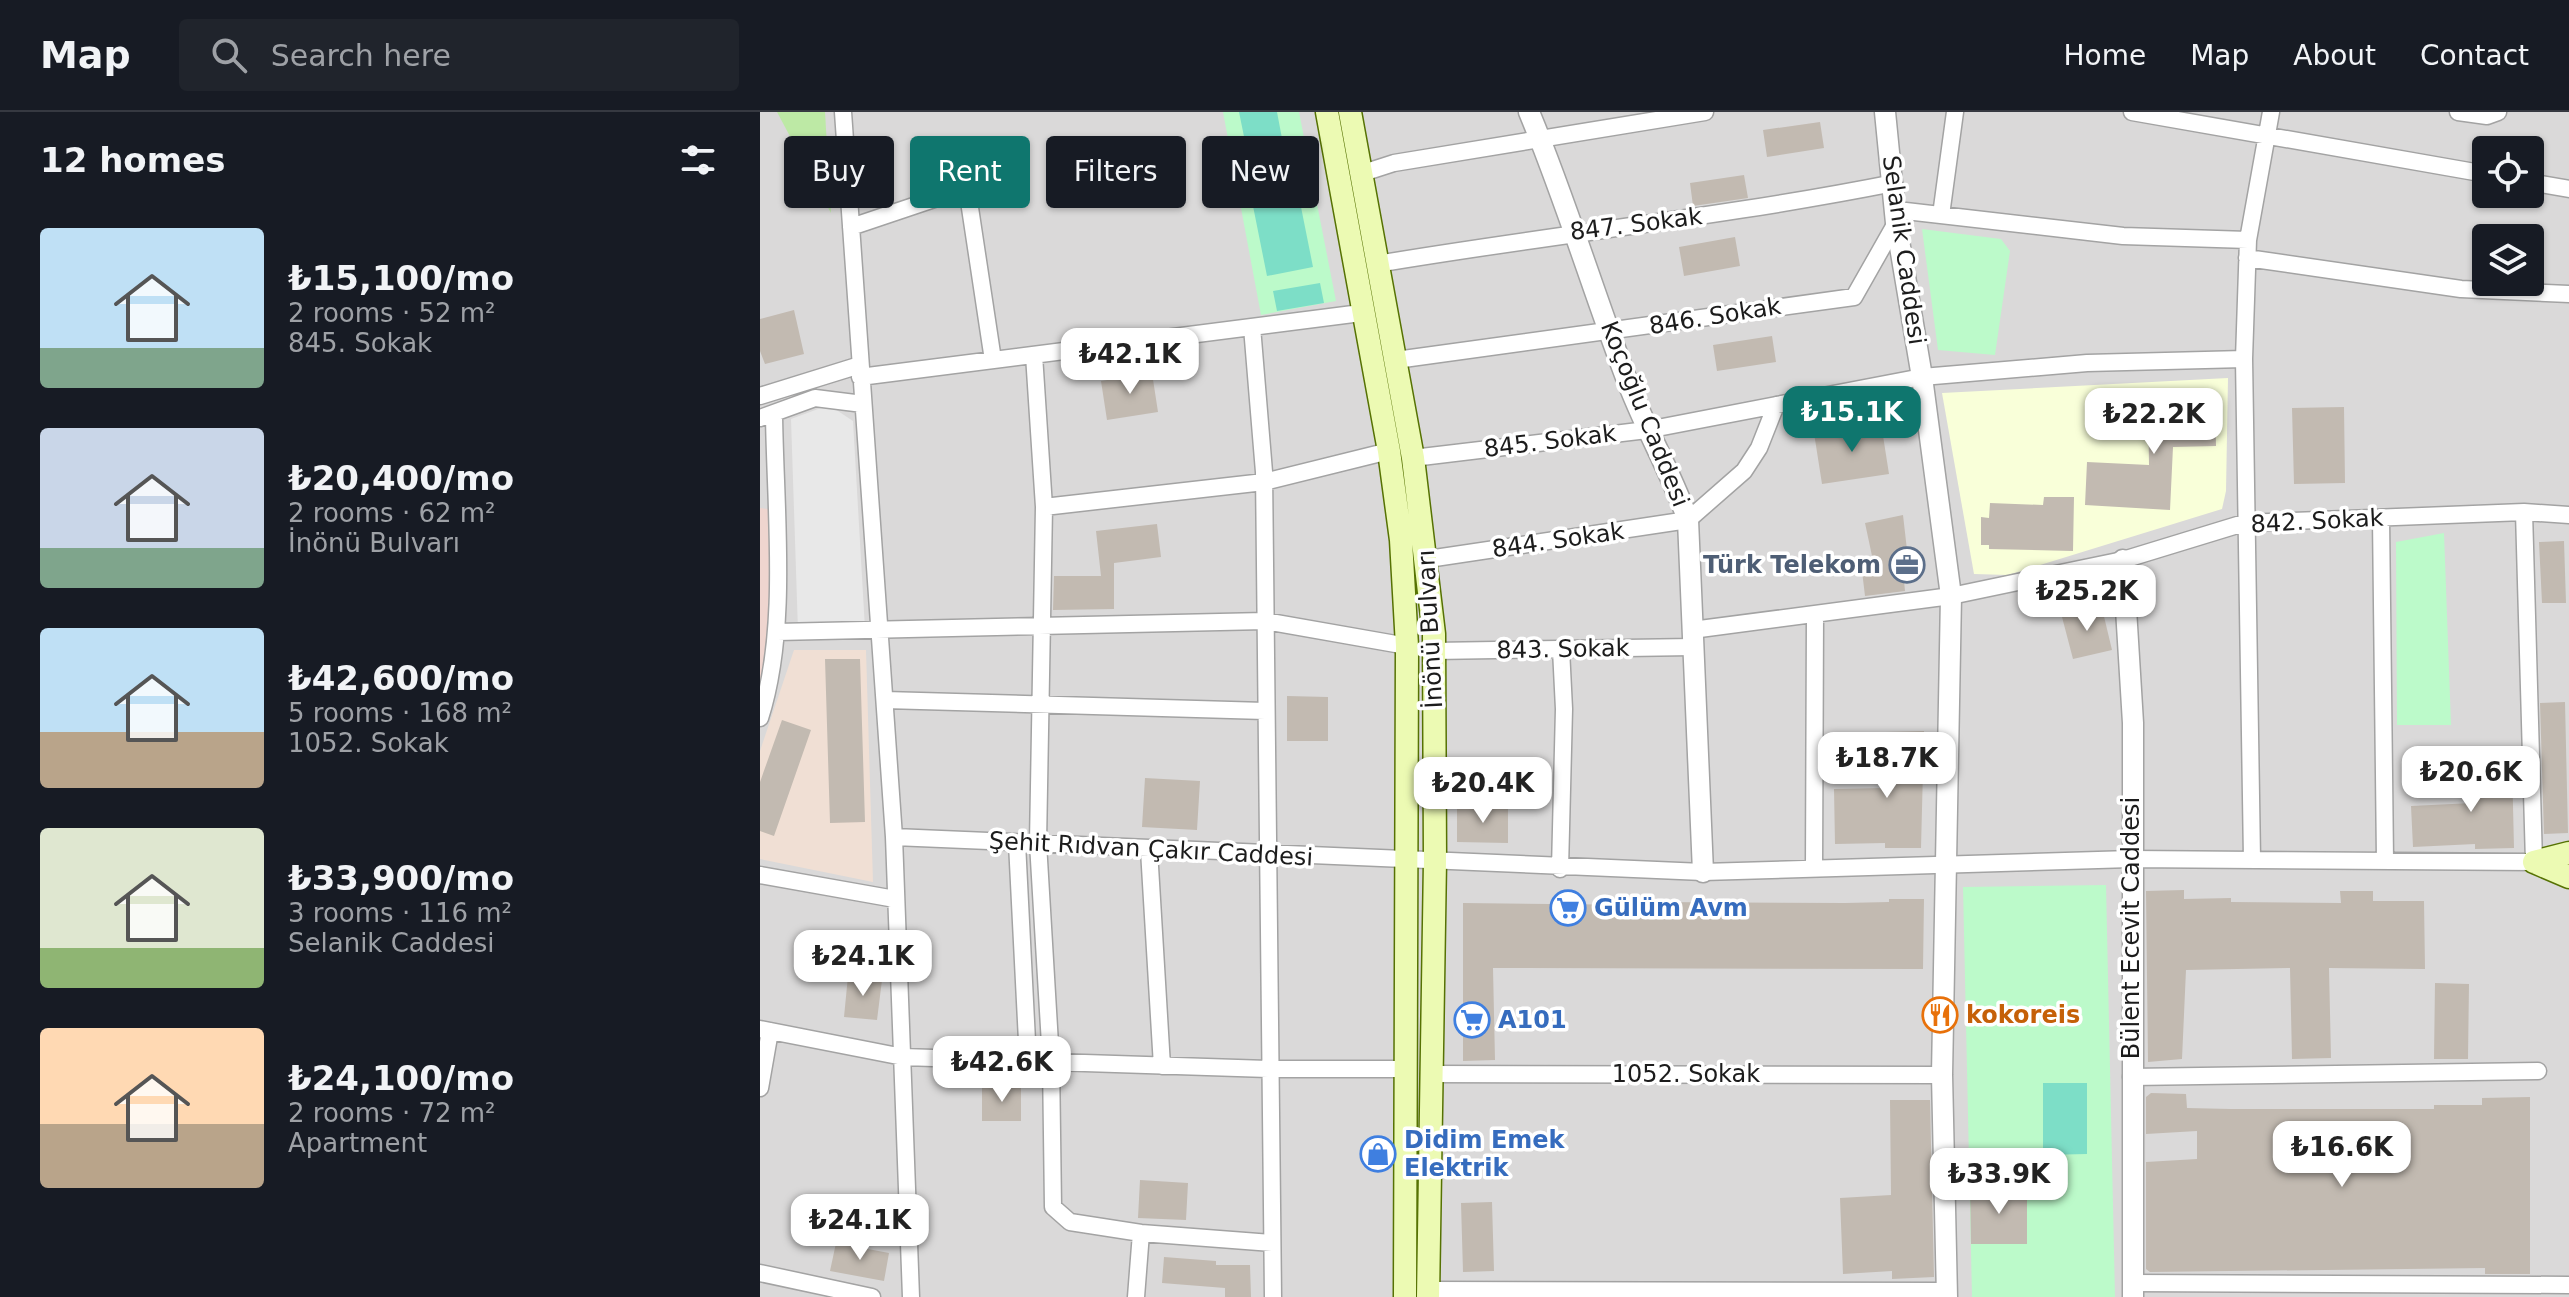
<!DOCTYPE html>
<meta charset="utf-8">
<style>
:root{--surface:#171b24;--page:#20242c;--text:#f1f3f6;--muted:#9ea1a6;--line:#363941;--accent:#0f766e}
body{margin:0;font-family:"DejaVu Sans",sans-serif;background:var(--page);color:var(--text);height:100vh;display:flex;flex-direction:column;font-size:30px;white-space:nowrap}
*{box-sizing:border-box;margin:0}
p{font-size:26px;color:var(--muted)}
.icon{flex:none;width:44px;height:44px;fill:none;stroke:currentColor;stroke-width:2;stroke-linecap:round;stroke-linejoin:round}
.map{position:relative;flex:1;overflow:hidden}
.sheet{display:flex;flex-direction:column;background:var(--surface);width:760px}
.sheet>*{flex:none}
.top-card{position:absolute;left:24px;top:24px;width:760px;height:72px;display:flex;gap:16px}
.tools{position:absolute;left:1712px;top:24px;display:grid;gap:16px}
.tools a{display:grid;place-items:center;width:72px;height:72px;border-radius:8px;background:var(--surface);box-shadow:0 2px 6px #0004;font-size:40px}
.price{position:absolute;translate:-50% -68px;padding:0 18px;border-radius:16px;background:#fff;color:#222;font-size:26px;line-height:52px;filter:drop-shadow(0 2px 4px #0008)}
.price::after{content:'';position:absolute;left:50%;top:48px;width:24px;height:18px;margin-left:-12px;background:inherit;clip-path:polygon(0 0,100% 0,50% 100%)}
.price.active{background:var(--accent);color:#fff}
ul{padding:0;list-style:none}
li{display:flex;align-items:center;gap:24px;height:200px;padding:0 40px}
li span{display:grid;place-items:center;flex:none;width:224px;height:160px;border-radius:8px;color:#555}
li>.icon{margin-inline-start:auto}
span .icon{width:96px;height:96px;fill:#fffc;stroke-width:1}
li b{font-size:34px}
h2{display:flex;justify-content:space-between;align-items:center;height:96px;padding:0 40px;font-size:34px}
.chip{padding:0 28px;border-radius:8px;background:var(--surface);box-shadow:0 2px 6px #0004;font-size:28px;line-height:72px}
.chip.active{background:var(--accent);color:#fff}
header{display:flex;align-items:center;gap:48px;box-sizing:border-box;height:112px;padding:0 40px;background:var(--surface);border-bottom:2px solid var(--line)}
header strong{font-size:38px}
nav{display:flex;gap:44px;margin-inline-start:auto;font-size:28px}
.search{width:560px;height:72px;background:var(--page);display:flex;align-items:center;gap:20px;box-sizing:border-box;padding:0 28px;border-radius:8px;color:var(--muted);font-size:30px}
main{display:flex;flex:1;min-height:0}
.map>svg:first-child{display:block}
</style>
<header>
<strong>Map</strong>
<div class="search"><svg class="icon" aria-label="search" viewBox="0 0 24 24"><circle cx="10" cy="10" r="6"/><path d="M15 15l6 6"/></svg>Search here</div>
<nav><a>Home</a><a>Map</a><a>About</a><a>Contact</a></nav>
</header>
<main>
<section class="sheet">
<h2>12 homes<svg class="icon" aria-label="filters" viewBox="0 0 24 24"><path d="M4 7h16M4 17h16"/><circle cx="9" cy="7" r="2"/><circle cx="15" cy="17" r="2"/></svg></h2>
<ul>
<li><span style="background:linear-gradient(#bfe0f5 75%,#7fa58c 0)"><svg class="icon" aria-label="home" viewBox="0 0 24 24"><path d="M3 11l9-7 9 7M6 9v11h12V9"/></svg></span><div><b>₺15,100/mo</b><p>2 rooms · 52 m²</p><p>845. Sokak</p></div></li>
<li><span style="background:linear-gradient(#c9d6e8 75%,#7fa58c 0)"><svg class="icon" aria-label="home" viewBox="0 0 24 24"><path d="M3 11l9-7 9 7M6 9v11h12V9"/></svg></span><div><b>₺20,400/mo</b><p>2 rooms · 62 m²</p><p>İnönü Bulvarı</p></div></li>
<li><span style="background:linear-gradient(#bfe0f5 65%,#b9a48a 0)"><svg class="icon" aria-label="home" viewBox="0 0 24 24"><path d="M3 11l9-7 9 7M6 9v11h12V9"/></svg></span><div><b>₺42,600/mo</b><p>5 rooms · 168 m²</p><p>1052. Sokak</p></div></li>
<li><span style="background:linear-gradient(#dfe7d0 75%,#8fb573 0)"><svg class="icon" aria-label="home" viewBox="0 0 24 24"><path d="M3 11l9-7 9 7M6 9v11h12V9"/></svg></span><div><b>₺33,900/mo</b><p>3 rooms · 116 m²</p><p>Selanik Caddesi</p></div></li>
<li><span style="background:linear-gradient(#ffd9b3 60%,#b9a48a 0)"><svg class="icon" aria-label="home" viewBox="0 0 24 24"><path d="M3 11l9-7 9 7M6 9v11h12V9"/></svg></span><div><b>₺24,100/mo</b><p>2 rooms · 72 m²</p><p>Apartment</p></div></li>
</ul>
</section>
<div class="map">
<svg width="1809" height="1185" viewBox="0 0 1809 1185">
<rect width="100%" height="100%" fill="#edebe1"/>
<path fill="#dad9d9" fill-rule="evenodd" d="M0,0H1809V1185H0ZM1726,38H1770V82H1726ZM1726,126H1770V170H1726Z"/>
<path fill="#efd5cf" d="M0,396L15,398L17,520L0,606Z"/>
<path fill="#f9ffd9" d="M1468,266L1466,379L1462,397L1248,463L1214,462L1182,281Z"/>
<path fill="#f0dfd4" d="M34,538H106L113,770L0,747V639Z"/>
<path fill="#bde9a5" d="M17,0H65L71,101Z"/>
<path fill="#bcfaca" d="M463,0H539L576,189L501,203Z
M1162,117L1241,127L1250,139L1235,243L1178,238Z
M1684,421L1691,613H1637L1636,430Z
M1346,773L1355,1185H1212L1203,775Z"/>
<path fill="#7ddec7" d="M479,0H517L524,37L488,44Z
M537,75L553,155L507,164L491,84Z
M560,171L564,191L517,199L513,179Z
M1283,971H1327V1042L1283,1043Z"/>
<path fill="#e8e8e8" d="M69,293L93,309L105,517L38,519L31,307Z"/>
<path fill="#c2bab1" d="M1060,10L1064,36L1007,45L1003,18Z
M984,63L988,86L933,94L930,71Z
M975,125L980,154L924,164L919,135Z
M34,198L44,242L5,252L0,239V207Z
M1012,224L1016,250L957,259L953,233Z
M392,261L398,300L347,308L341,269Z
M1455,285L1456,334L1413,335L1410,398L1325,393L1327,350L1389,353L1388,286Z
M1584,295L1585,371L1534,372L1532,296Z
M1121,311L1129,362L1062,372L1054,321Z
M1284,385H1314L1313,439L1229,437V433H1221V405L1229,406L1230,391L1283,393Z
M1143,403L1147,438H1141L1145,479L1105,484L1102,459L1115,458L1105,411Z
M397,412L401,445L354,451V497L293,498L294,464H341L336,419Z
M1804,429L1806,491H1782L1779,430Z
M1342,496L1352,538L1313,547L1302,505Z
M65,547H100L105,710L70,711Z
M527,584L568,585V629H527Z
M1805,590L1808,721L1784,722L1780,591Z
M22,608L51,618L14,724L0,719V670Z
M1164,619L1161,736H1125V731L1075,732L1074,677L1126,676L1125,620Z
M1752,652L1754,736L1715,737V732L1653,735L1651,694L1713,691L1712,653Z
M385,666L440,669L437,718L382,715Z
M697,695H748V731L697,730Z
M1424,778V787L1471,786V790L1581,791L1580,779H1613V789H1664L1665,857L1569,856L1571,946L1532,947L1530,856L1426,858L1422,947L1388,950L1386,779Z
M1129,787H1164L1163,857L733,856L735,948L703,949V791L892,793V790L1085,791L1129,790Z
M88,864L122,868L117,908L84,905Z
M1675,871L1709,872L1708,947H1674Z
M222,975H261V1009H222Z
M1391,981L1426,982L1427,996L1471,997H1674V993H1722V986L1770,985V1162H1725V1156L1390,1160L1386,1157V1050L1437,1047V1019L1386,1022V985Z
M1130,988H1170L1174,1165L1132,1167V1159L1083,1162L1080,1086L1131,1083Z
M380,1068L428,1071L426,1108L378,1106Z
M1267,1075V1132H1211L1210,1076Z
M732,1090L734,1159L703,1160L701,1091Z
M76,1131L129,1141L124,1169L70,1159Z
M404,1145L456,1149V1153H490L491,1185H465V1176L402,1171Z"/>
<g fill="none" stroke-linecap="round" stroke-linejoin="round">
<defs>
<path id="minor" d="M83,0L134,725L151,1185
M1372,0L1726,62
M1698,0L1727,4L1738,0
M603,61L634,51L945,0
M1770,70L1809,77
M1137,98L1363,124L1488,128
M1181,103L1195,0
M91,115L207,76L233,248
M1487,146L1701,177L1809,182
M617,152C789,123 963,105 1134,71
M492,215L504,360L513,1185
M274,243L284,395L278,731L291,949L293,1095L310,1110L381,1121L512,1131
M636,248L1094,185L1136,111
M100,265L601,201
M0,284L100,253
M0,306L55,286L103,292
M653,346L887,318L1162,265L1327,251L1484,247
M284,395L504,370L629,339
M1621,406L1625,748
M668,447L928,408L984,359L999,336L1016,293
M932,518L1191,484L1363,448L1484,411L1764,400L1809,403
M17,520L505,509L647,534
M674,539L933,535
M125,588L505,599
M0,606C29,516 15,397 14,302
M134,725L943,760L1371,747L1774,750L1764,400
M257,731L268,949
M389,738L402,954
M1492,747L1484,247L1488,128L1511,0
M1054,756L1055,503
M800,757L804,597L801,537
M0,763L135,787
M0,917L143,945L508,957H646
M669,962L1182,963
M1371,965L1778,959
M0,976L10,919
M0,1161L112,1185
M1372,1171L1809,1173
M668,1178L1187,1179
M376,1185L381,1121"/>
<path id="tertiary" d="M769,0C805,86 832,176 865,263C883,313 910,358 928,408L943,760
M1125,0L1136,111L1162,265L1191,484L1182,963L1187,1185
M1363,448L1373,611V1185"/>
<path id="secondary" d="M567,0L629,339L641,428L647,534L645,1185
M590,0L653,346L674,522L675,749L668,1185
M1774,750L1809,765
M1774,750L1809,741"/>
</defs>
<use href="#minor" stroke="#a3a3a3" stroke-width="19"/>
<use href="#tertiary" stroke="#a3a3a3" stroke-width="23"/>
<use href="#secondary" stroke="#567203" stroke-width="25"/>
<use href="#minor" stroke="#fff" stroke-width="16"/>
<use href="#tertiary" stroke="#fff" stroke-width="20"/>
<use href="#secondary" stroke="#ecfab3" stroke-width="22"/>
</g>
<defs>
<symbol id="office-ring" viewBox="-11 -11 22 22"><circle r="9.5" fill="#fff" stroke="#5c6f8a" stroke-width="1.5"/><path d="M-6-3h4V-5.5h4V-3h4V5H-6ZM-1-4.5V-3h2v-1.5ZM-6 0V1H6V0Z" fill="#5c6f8a"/></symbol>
<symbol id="supermarket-ring" viewBox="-11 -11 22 22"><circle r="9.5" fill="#fff" stroke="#3f7fe0" stroke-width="1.5"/><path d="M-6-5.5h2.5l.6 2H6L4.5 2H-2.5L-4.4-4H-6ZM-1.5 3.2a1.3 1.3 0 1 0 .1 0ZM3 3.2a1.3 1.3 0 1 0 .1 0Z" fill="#3f7fe0"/></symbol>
<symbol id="restaurant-ring" viewBox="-11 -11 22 22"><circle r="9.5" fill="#fff" stroke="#e8710a" stroke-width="1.5"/><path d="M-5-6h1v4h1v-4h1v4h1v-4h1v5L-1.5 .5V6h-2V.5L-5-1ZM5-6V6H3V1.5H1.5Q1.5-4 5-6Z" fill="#e8710a"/></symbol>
<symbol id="shop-ring" viewBox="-11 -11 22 22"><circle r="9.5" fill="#fff" stroke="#3f7fe0" stroke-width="1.5"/><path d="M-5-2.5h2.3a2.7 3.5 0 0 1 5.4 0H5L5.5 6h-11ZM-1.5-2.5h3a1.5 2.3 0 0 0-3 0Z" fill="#3f7fe0"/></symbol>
</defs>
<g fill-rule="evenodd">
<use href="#office-ring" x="1127" y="433" width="40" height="40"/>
<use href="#supermarket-ring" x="788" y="776" width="40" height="40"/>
<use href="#restaurant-ring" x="1160" y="883" width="40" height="40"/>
<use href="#supermarket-ring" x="692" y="888" width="40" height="40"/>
<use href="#shop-ring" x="598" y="1022" width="40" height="40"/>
</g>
<g text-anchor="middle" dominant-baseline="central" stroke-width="7" stroke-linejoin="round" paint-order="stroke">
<g font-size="24" fill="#1c1c1c" stroke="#fff">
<text transform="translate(876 112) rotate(-7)">847. Sokak</text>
<text transform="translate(1144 138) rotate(82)">Selanik Caddesi</text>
<text transform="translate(955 204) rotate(-9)">846. Sokak</text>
<text transform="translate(885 302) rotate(68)">Koçoğlu Caddesi</text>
<text transform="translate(790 329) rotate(-7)">845. Sokak</text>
<text transform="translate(1557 409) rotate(-3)">842. Sokak</text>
<text transform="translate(798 428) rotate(-8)">844. Sokak</text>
<text transform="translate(670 517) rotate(-93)">İnönü Bulvarı</text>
<text transform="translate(803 537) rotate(-1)">843. Sokak</text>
<text transform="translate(391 737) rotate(3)">Şehit Rıdvan Çakır Caddesi</text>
<text transform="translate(1371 816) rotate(-90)">Bülent Ecevit Caddesi</text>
<text x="926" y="962">1052. Sokak</text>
</g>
<g font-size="24" font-weight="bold" fill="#4e5e75" stroke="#fff" text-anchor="end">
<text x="1121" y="453">Türk Telekom</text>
</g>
<g font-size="24" font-weight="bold" fill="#366cbe" stroke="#fff" text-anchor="start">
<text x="834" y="796">Gülüm Avm</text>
<text x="738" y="908">A101</text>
<text x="644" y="1028">Didim Emek<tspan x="644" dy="28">Elektrik</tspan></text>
</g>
<g font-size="24" font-weight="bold" fill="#c56008" stroke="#fff" text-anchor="start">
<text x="1206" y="903">kokoreis</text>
</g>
</g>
</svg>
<div class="tools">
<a><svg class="icon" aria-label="locate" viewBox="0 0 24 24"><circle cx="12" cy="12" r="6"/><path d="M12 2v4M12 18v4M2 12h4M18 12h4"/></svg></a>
<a><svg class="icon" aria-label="layers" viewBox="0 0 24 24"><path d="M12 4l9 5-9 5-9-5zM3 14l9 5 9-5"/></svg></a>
</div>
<b class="price" style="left:370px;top:284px">₺42.1K</b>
<b class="price active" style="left:1092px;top:342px">₺15.1K</b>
<b class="price" style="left:1394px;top:344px">₺22.2K</b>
<b class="price" style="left:1327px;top:521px">₺25.2K</b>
<b class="price" style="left:1127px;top:688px">₺18.7K</b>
<b class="price" style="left:1711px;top:702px">₺20.6K</b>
<b class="price" style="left:723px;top:713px">₺20.4K</b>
<b class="price" style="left:103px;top:886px">₺24.1K</b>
<b class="price" style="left:242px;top:992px">₺42.6K</b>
<b class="price" style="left:1582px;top:1077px">₺16.6K</b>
<b class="price" style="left:1239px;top:1104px">₺33.9K</b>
<b class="price" style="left:100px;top:1150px">₺24.1K</b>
<div class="top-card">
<a class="chip">Buy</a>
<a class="chip active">Rent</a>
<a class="chip">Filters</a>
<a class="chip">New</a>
</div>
</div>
</main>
